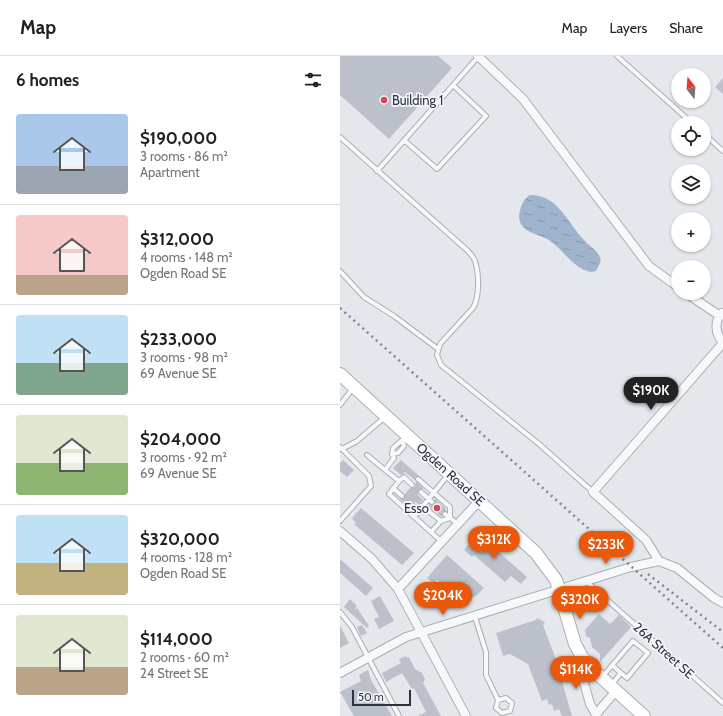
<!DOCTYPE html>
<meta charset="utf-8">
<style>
:root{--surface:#fff;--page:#f2f2f2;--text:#202124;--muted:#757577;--line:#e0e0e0;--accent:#ea580c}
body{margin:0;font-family:Cabin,sans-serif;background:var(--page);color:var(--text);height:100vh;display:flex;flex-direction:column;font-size:15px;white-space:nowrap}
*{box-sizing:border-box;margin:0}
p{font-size:13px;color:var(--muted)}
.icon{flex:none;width:22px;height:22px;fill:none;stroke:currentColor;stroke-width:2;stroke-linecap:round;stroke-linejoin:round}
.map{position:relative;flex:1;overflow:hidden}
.side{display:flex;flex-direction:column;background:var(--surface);width:340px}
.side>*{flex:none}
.needle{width:26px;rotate:343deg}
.buttons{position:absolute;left:331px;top:12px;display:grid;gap:8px}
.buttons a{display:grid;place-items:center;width:40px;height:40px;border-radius:50%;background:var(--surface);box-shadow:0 1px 3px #0004;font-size:20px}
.scale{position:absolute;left:12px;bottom:10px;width:59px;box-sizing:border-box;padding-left:4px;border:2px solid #2b3445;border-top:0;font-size:11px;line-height:14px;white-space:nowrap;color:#2b3445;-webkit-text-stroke:3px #f4f6f9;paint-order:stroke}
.price{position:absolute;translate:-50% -34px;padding:0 9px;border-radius:14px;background:var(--accent);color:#fff;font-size:13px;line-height:26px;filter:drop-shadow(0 1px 2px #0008)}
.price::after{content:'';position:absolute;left:50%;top:24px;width:12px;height:9px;margin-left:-6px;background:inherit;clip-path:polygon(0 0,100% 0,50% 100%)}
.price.active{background:#222;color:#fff}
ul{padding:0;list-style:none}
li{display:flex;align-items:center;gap:12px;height:100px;padding:0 16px}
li+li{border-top:1px solid var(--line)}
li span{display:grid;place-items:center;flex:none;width:112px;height:80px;border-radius:4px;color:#555}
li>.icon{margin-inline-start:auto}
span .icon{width:48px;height:48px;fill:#fffc;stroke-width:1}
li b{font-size:17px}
h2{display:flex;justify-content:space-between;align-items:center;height:48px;padding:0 16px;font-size:17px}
header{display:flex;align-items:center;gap:24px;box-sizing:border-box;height:56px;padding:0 20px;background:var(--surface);border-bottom:1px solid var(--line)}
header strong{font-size:19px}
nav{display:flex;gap:22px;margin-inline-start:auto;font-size:14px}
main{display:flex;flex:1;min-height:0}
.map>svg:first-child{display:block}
</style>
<header>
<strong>Map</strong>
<nav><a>Map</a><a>Layers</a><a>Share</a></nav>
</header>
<main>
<section class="side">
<h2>6 homes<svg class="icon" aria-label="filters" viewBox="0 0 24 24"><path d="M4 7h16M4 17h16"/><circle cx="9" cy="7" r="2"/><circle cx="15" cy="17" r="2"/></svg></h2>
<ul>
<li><span style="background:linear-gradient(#a9c7e8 65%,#9aa5b1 0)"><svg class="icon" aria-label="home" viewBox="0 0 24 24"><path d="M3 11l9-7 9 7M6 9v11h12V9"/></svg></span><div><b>$190,000</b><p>3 rooms · 86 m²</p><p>Apartment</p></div></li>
<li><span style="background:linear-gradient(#f6c9c9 75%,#b9a48a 0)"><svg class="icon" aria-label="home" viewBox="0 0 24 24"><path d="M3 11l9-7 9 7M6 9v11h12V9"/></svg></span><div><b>$312,000</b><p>4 rooms · 148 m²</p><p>Ogden Road SE</p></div></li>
<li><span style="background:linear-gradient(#bfe0f5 60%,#7fa58c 0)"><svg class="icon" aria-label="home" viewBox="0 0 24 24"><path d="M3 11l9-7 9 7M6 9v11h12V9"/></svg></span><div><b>$233,000</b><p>3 rooms · 98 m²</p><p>69 Avenue SE</p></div></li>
<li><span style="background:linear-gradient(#dfe7d0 60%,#8fb573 0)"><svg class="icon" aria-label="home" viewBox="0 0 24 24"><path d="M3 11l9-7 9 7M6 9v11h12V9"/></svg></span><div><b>$204,000</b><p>3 rooms · 92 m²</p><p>69 Avenue SE</p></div></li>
<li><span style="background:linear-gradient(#bfe0f5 60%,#c2b280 0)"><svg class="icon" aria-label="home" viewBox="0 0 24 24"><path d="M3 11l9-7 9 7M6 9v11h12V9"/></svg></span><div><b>$320,000</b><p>4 rooms · 128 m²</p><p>Ogden Road SE</p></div></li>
<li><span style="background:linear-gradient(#dfe7d0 65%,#b9a48a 0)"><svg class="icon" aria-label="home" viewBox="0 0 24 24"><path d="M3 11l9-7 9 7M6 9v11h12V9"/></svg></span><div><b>$114,000</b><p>2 rooms · 60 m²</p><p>24 Street SE</p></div></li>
</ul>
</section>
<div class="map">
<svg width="383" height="660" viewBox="0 0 383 660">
<defs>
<pattern id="water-ripples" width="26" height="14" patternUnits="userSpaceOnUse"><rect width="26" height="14" fill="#9fb4cc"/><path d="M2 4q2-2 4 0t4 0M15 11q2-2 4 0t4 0" fill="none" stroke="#8293a7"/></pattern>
</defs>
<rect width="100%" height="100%" fill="#e4e7ec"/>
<path fill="url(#water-ripples)" d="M190,139C219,139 227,167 245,185C249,190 257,194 260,201C262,206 258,211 256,215L251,216C235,213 225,197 213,187C201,176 174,179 180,154C182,147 185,142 190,139Z"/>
<path fill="#bbc0ca" d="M0,0H98L112,12L49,83L0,39Z
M383,22V38L375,31Z
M3,404L14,414L7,421L0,415V407Z
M61,404L79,420L75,421V424L84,433H80L78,436V439L83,444L79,449L76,446L71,447V453L60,443H64L65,438L70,432L75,431L76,425L65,416L61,419L53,412Z
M95,442L106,453V455L102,456V461L88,450L89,448L94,449Z
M21,452L74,497L62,509L14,468L16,467L12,462Z
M138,478L187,521L181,528L171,520L165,526L134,499L132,501L124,494Z
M107,499L144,532L136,540L121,545L97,524L94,528L87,522Z
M0,503L33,532L26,540L0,517Z
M40,540L54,565L39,573L34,563L39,561L31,545Z
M10,543L17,550L14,554L17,552L29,570L27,572L4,551Z
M259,558L270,568L279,559L291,571L260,606V598L252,591L250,582L246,580L245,574Z
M197,562L205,566L203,569L214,598L232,660H222L219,653L214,655L212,648L209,649L207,643L202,645L188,608L170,598L163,600L156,577L196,564Z
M22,569L27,577L21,580L17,571Z
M0,570L9,587L0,592Z
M66,600L67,602L69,601L75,613L82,617L85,623L83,627L101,660H78L86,656L74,632L72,633L62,617L46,626L42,617L61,607L59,603Z
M28,614L31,624L52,660H14L0,636L21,625L19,619Z"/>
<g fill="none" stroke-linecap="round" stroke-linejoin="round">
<defs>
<path id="lane" d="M277,0L352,67
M364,78L383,95
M0,81L128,195C130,198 134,201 135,205C139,218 140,240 133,252L100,288L97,299L101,309L199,388L253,436
M64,84L97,113L146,60L113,29
M37,115L138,1
M0,215L24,241L54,260L98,293
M0,349L13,332
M63,385L64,390L58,397L52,398L53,392L66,381
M0,391L29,420L31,430L0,465
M2,393L17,385L45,361
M52,398L54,402L45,414L59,425L49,438L102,486
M27,399L45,414
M78,423L110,451V462L101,465L82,450
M59,425L64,421L72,429
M53,432L62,440
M81,436L92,446
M73,450L78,455
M105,458L118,468
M74,461L108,419
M91,476L101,465
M247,526L383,647
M0,556L12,571L59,660
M135,561L146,596V619L158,644L156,652L162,657L170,655L172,647L166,642L158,644
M272,609L281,617
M262,621L293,585L308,597L287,622L281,617L272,628"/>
<path id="street" d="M138,0L183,43L309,210L338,231
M346,237L380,260
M382,257C374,265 375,278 383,286
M383,287L253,436L306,484L319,505L337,512L374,542L383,547
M0,475L32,503L58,533L126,660
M58,533L140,444
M242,601L243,623L250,648L257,660
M0,617L66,581L291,511L319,505
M256,658L276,635"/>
<path id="secondary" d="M0,318L196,497L216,524L235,588L242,601L253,614L304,660"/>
</defs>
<use href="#lane" stroke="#a9aeb7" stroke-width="6"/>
<use href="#street" stroke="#a9aeb7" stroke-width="10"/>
<use href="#secondary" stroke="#a9aeb7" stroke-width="14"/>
<use href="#lane" stroke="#f7f8fa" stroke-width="4"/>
<use href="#street" stroke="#f7f8fa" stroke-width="8"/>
<use href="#secondary" stroke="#fff" stroke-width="12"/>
<path stroke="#7d8696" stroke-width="2.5" stroke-dasharray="2 4" stroke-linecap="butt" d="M0,252L383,592
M308,518L383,576"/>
</g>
<g fill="#d1495b" stroke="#f4f6f9" stroke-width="1.5">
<circle cx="44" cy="44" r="4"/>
<circle cx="97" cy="452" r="4"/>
</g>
<g text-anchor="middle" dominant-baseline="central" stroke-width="3.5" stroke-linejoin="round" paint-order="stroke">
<g font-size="13" fill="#2b3445" stroke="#f4f6f9" text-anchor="start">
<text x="52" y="44">Building 1</text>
<text x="89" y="452" text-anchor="end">Esso</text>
</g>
<g font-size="13" fill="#2b3445" stroke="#f4f6f9">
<text transform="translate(111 418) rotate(42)">Ogden Road SE</text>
<text transform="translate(324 594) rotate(42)">26A Street SE</text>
</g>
</g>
</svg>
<div class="buttons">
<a><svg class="needle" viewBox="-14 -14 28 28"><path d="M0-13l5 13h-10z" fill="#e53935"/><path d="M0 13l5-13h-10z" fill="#757577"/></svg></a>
<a><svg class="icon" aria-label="locate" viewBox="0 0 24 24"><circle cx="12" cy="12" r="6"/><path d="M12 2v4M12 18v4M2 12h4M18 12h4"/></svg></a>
<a><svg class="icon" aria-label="layers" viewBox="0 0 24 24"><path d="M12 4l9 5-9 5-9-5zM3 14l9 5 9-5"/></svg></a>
<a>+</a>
<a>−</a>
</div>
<div class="scale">50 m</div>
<b class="price active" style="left:311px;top:355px">$190K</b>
<b class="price" style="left:154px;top:504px">$312K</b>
<b class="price" style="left:266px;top:509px">$233K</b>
<b class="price" style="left:103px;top:560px">$204K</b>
<b class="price" style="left:240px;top:564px">$320K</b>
<b class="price" style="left:236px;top:634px">$114K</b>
</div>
</main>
